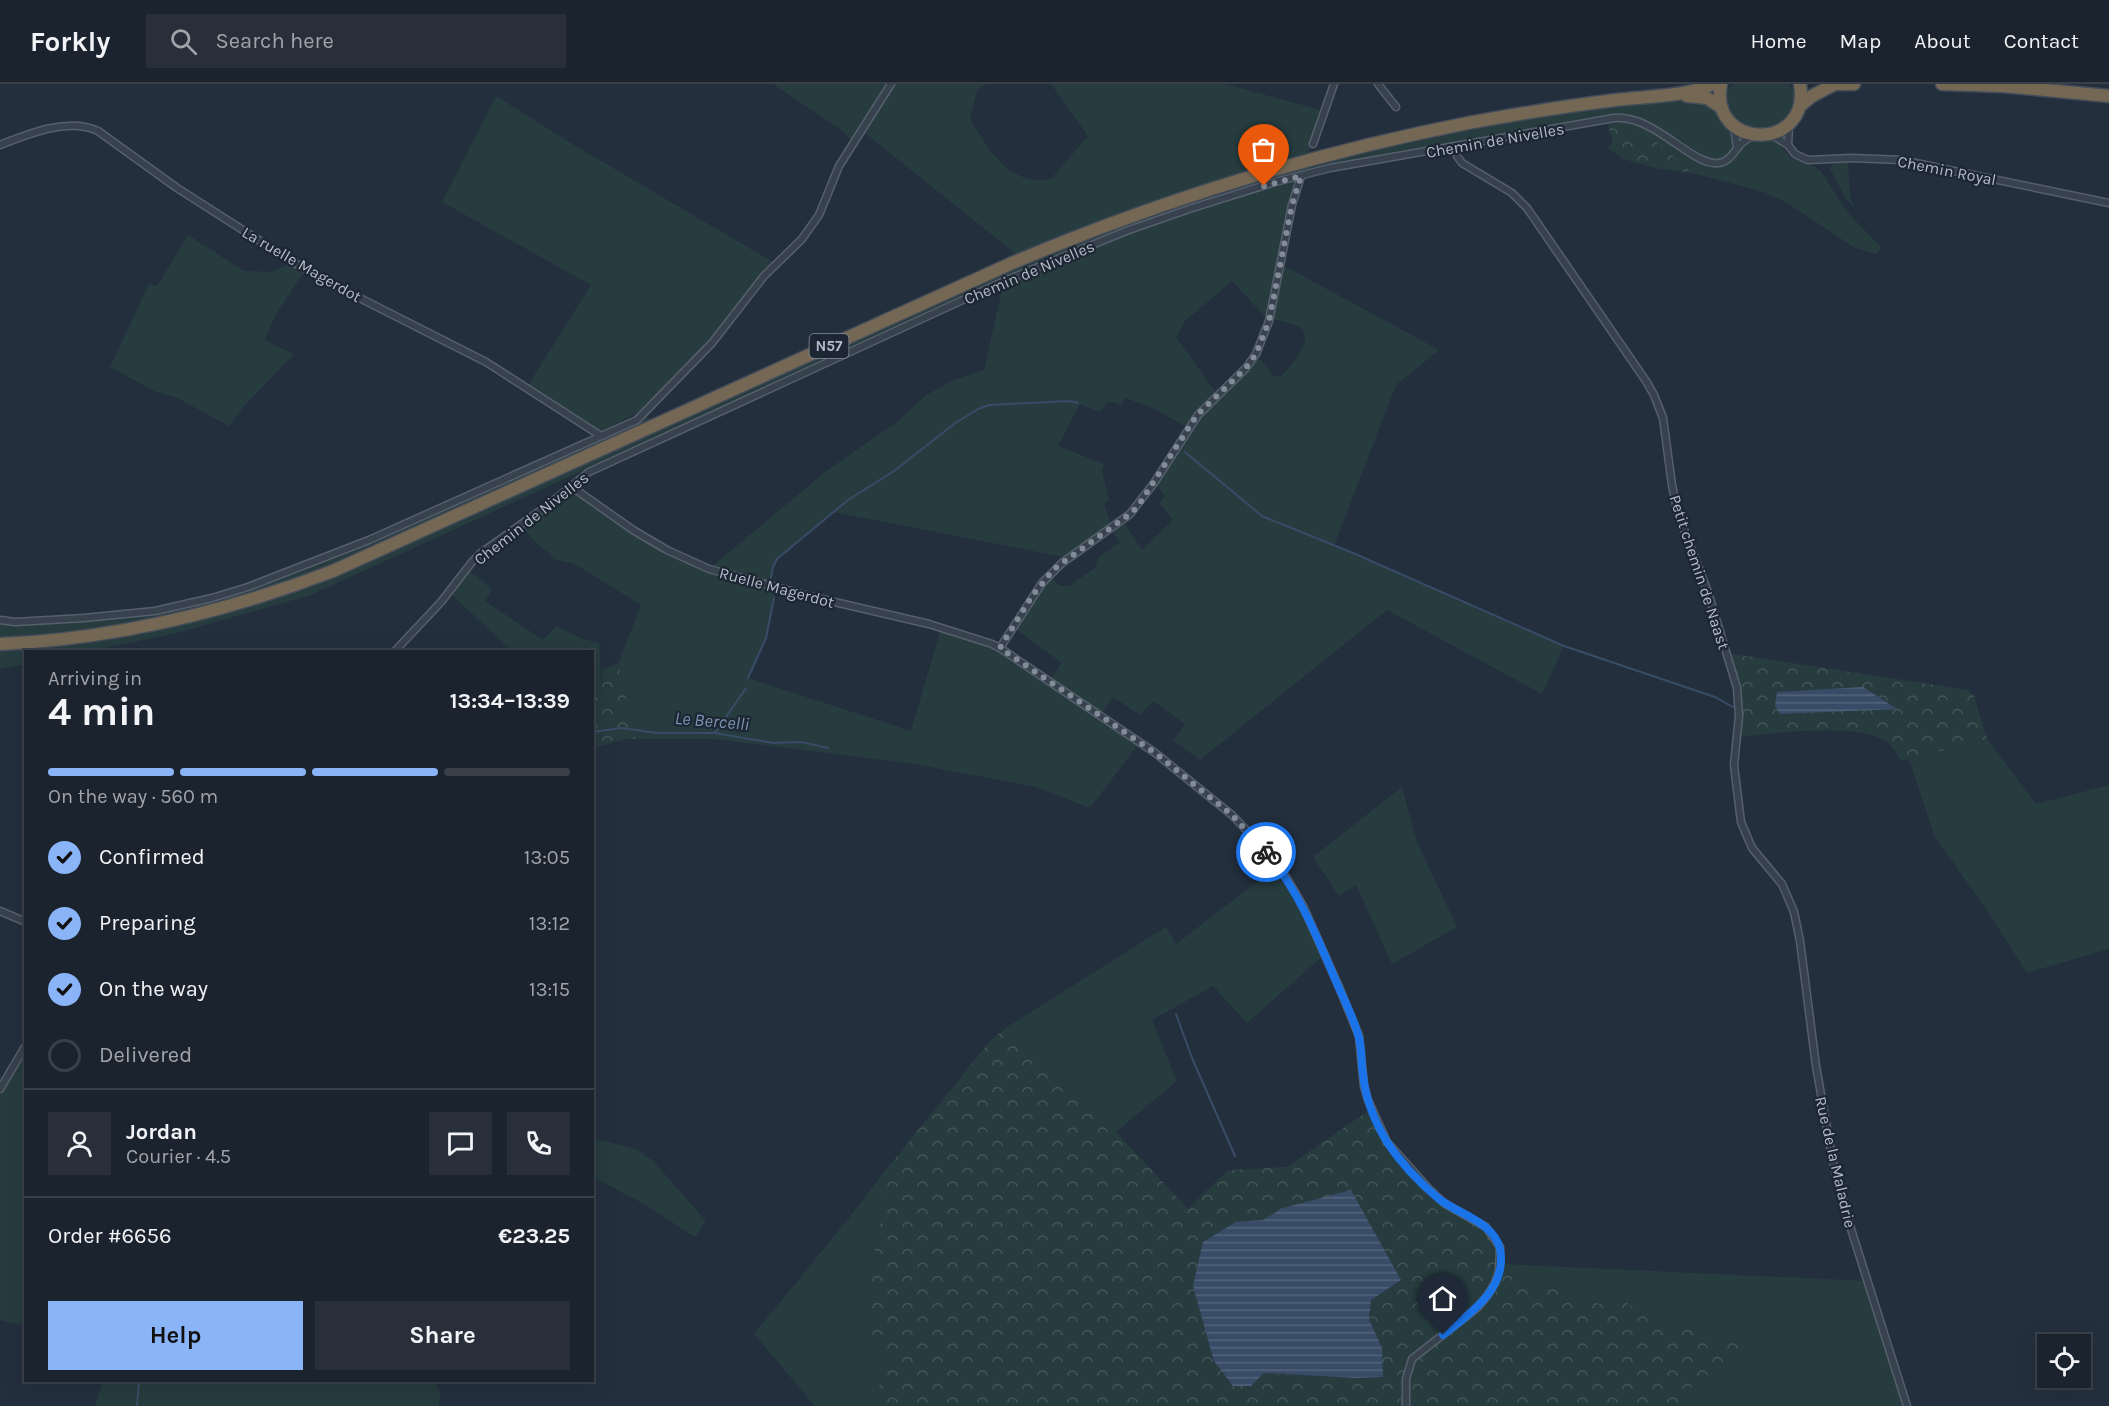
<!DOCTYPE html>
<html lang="en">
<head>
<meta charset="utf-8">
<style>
	:root { --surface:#1b232e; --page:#282f3a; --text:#f1f3f6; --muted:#a0a4aa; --line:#39404a; --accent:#8ab4f8 }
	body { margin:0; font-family:Karla,sans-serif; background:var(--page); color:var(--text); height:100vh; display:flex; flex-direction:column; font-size:22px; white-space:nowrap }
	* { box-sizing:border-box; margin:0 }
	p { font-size:20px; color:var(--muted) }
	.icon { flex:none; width:33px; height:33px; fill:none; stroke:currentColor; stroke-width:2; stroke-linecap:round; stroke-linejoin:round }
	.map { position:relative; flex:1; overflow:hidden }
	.side { position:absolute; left:24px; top:566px; width:570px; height:732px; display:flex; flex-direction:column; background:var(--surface); border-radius:0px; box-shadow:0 6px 24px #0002,0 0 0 2px var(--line) }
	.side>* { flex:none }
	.tools { position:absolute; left:2037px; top:1250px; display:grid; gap:12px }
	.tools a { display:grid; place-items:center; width:54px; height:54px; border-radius:0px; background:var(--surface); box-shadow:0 6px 24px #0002,0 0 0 2px var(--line); font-size:30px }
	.pin { position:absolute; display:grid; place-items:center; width:51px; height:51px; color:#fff; margin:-62px -26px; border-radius:50% 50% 50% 0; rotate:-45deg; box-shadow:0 0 6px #0007 }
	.pin .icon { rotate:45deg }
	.courier { position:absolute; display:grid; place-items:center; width:60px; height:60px; margin:-30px; border:4px solid #1a73e8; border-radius:50%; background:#fff; color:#222; box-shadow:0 2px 8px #0007 }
	.overview em { font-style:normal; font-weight:700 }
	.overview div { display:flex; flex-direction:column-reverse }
	.overview { display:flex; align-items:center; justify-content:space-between; height:102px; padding:0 24px }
	h1 { font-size:39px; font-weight:700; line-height:45px }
	.bar { display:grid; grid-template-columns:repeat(4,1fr); gap:9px 6px; align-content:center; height:72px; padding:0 24px }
	.bar i { height:8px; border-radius:4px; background:var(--line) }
	.bar .on { background:var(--accent) }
	.bar p { grid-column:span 4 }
	.line { display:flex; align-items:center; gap:15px; padding:0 24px; border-top:2px solid var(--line) }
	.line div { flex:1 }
	.round { display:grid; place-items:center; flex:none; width:63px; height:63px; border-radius:0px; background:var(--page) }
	ol { padding:0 24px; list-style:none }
	li { display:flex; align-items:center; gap:18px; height:66px }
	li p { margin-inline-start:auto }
	li .icon { padding:6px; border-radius:50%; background:var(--accent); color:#111; stroke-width:4 }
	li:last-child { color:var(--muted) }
	li i { width:33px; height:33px; border:3px solid var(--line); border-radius:50% }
	.cta { display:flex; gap:12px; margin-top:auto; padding:12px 24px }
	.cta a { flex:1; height:69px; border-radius:0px; background:var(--accent); color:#111; font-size:24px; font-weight:700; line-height:69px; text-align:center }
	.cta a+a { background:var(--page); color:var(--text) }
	header { display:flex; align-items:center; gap:36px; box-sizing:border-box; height:84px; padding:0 30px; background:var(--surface); border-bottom:2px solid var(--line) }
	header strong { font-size:28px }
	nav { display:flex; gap:33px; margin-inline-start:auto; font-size:21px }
	.search { width:420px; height:54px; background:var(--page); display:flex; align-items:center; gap:15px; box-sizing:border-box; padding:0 21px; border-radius:0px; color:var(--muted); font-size:22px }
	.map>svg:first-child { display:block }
	.green { fill:#263c3f; fill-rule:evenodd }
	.forest { fill:url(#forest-crowns); fill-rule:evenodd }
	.water { fill:url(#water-rules) }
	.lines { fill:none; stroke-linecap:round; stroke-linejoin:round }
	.stream { stroke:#394c67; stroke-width:2 }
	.street-casing { stroke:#565f6c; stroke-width:9 }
	.highway-casing { stroke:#434c59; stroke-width:15 }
	.street { stroke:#38414e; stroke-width:6 }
	.highway { stroke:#746855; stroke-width:12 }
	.done { stroke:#828b98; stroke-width:6; stroke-dasharray:0 10.8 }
	.route { stroke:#1a73e8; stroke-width:8 }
	.labels { text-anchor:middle; stroke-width:4.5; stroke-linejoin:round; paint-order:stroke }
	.shield { fill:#1d2633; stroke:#878f9c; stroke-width:1.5 }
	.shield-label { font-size:15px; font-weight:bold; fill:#b4bcc9 }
	.street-label { font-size:16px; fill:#b4bcc9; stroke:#1d2633 }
	.water-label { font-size:18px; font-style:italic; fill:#7c92b1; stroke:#1d2633 }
</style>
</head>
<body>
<header>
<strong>Forkly</strong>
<div class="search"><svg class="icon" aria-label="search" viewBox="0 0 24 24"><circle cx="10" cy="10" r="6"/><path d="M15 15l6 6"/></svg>Search here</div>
<nav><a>Home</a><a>Map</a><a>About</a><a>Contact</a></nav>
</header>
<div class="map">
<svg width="2109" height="1322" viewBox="0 0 2109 1322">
	<defs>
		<pattern id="forest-crowns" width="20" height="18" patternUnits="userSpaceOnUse" patternTransform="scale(1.5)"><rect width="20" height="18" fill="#263c3f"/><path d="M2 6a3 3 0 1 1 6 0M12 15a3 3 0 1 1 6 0" fill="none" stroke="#435659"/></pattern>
		<pattern id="water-rules" width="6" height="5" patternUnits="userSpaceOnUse" patternTransform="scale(1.5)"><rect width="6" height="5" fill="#394c67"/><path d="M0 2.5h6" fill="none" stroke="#53647b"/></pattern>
	</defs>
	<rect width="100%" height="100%" fill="#242f3e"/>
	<g class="green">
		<path d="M773,0h213l-9,7 -7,28c21,32 36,66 81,60l37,-43 -37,-52h174l96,26 -12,43 -118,35 -73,26 -101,41 -157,-126 -8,12 -11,-11z"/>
		<path d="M1733,0h56l6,9c-7,54 -74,41 -68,-2z"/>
		<polygon points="496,12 574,61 773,178 762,189 709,256 640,327 595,351 525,306 591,201 442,118"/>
		<path d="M1698,15l16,7 17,24 3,9 -3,12 -12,9 -13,-2 -57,-37 -19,-6 -12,-1 -290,52 -30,7 -120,36 -166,65 -701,321 -134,38 -87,18h-64l-1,13 -25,5v-19c81,-4 161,-19 239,-41 44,-12 86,-30 129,-47l646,-295 107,-43 178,-58 185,-42 130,-18z"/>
		<polygon points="1628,38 1646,44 1702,80 1710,83 1726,80 1733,75 1743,62 1755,56 1770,55 1777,58 1791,74 1808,79 1821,87 1848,129 1881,163 1877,170 1855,164 1787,119 1764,108 1692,89 1660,60 1631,45"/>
		<polygon points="1839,77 1848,77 1850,113 1855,124 1846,115 1830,85 1832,80"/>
		<path d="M1301,92l-20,88 158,86 -43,35 -62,161 230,100 -22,48 -155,-84 -187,150 -27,-20 12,-16 -32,-23 -13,14 -27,-18 -13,19 40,26 -50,66 -54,-21 -122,-23 -200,-25h-78l-18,-75 23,-59 -66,-41 -18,-4 -22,-18 -14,-17 51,-38 61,43 76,39 116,-97 73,-51 27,-25 28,-16 31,-10 20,-89 122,-50zM1232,197l37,40c9,-2 14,1 23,3 31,9 -1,39 -11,53l-7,-1 -14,-17 -8,1 -35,34 -41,-57 9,-16zM1125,314l28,10 35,20 -34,55 11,13 -6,7 14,17 -31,30 -19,-29 -11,8 -8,-25 5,-4 -7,-29 2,-7 -46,-18 22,-42 19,8 9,-11 13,4zM833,428l236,46 43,-28 8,12 -22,16 -3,10 -26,18h-9l-11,-11 -36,52 49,36 -13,19 -57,-38 -51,-16 -30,103 -163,-53 18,-40 10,-50 -7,-2 4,-19 4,-8z"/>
		<polygon points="188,151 244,187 271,188 293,178 306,185 278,227 264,256 294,270 245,321 229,342 175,313 156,308 110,283 149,200 157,202"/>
		<polygon points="645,331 653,337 362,471 298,496 233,516 162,534 86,548 0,554 0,538 19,540 63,538 155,529 279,494"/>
		<polygon points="465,487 476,491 492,506 485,517 543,556 556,542 581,554 599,559 602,608 593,609 592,567 512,567 449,508"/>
		<polygon points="1987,655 2036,720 2109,701 2109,865 2027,889 1986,825 1935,753 1909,675"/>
		<polygon points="1402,703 1417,758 1457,843 1392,880 1356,801 1339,812 1313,773"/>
		<polygon points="1278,782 1286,793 1325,870 1247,939 1213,902 1152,936 1177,997 1116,1048 1007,943 1166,843 1176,860"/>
		<polygon points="16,976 25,980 25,1242 0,1236 0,1005"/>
		<polygon points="592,1054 636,1065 653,1077 706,1137 695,1153 644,1120 593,1093"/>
		<polygon points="881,1092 883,1127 870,1189 867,1245 885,1278 874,1322 815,1322 754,1250 844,1140"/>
		<polygon points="1501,1180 1867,1197 1907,1322 1680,1322 1682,1311 1743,1261 1650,1235 1616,1212 1600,1220 1499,1187"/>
		<polygon points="103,1296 434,1296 440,1309 439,1322 95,1322"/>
	</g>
	<g class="forest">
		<polygon points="1620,37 1628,38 1631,45 1660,60 1692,89 1660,85 1623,75 1608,64 1613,57 1607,39"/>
		<path d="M1727,569l241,37 6,6 13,43 -85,22c-5,-6 -9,-15 -15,-19 -29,-21 -115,-8 -152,-5l4,-37z"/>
		<polygon points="618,580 636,655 626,655 593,664 593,609 602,607 602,585"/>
		<path d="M1007,943l109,105 72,77 40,-39 59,-3 84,-58 12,24 46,56 57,38 14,20 -1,24 101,33 16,-9 34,24 94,26 -62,50 -2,11h-806l11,-44 -18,-33 3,-56 13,-62 -2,-35 110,-136zM1263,1136l108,80 -2,19 13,29v29l-26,1 -93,-5 -12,13h-18l-19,-25 22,-139z"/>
	</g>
	<g class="water">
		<polygon points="1863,603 1897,625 1780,630 1775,622 1777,608"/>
		<polygon points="1351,1106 1401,1196 1371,1216 1369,1235 1382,1264 1383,1293 1356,1294 1264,1289 1251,1302 1233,1302 1214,1277 1193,1202 1203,1158 1236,1138 1263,1136 1283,1124"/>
	</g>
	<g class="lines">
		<g class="stream">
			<polyline points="1185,368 1262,432 1353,469 1564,562 1715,613 1733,623"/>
			<polyline points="770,498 773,483 777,475 848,416 894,387 954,340 978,325 989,321 1069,317 1078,319"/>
			<polyline points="748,594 766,554 774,514"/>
			<polyline points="592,648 621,644 657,649 715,649 773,659 801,658 828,664"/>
			<polyline points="715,649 746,604"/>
			<polyline points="1176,930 1192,974 1235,1072"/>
			<polyline points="137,1322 139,1296"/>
		</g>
		<defs>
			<g id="street">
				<polyline points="1378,0 1396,23"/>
				<polyline points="1734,42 1737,64"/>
				<polyline points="1772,51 1788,61 1795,70 1808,76 1852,74 1901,76 2109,119"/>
				<polyline points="1313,60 1334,0"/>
				<path d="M0,61c28,-11 69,-28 98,-14l79,57 116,74 41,23 152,77 115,74"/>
				<polyline points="1788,61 1789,41"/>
				<polyline points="1455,63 1457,72 1462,79 1512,109 1527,124 1646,297 1654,311 1663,334 1672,401 1678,430 1708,508 1737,604 1739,632 1734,681 1741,738 1752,764 1782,800 1794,828 1800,857 1816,982 1833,1078 1851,1145 1907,1322"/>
				<polyline points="1301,92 1292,121 1269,237 1256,270 1246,284 1198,331 1154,399 1130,430 1062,479 1042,499 1000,564 1154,668 1232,731 1265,766 1286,793 1303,822 1339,903 1359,952 1364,1002 1368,1016 1387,1058 1429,1105 1444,1119 1486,1143 1500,1163 1499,1187 1495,1199 1487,1212 1477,1224 1412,1275 1406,1295 1406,1322"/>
				<polyline points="572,403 633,446 667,466 709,485 813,513 929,540 992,560 1000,564"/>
				<polyline points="0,536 15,538 84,534 155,527 212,514 248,503 369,456 637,336 712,259 764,192 802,155 819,131 839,82 891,0"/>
				<path d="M395,567l46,-49 31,-40 9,-9 67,-48 41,-33 415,-191 122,-50 63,-22 86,-27 55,-14 284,-50c43,-4 81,54 109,44 8,-3 11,-10 16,-16 4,-5 10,-8 15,-11"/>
				<polyline points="0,827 26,838"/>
				<polyline points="0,1005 26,961"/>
			</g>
			<g id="highway">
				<path d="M1721,0c-13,67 91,68 79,0"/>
				<polyline points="1830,0 1854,0"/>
				<polyline points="1942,0 2003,2 2109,12"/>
				<polyline points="1687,12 1707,14 1722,24"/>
				<polyline points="1800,22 1812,12 1833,1"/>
				<path d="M0,560c115,-5 226,-32 333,-73l677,-307c148,-63 300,-110 458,-141 49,-9 98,-17 148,-23 30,-4 69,-3 97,-16"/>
			</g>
		</defs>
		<use href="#street" class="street-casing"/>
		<use href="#highway" class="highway-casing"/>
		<use href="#street" class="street"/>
		<use href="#highway" class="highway"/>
	</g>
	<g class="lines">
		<polyline class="done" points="1264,102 1301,92 1292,121 1269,237 1256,270 1246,284 1197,331 1138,422 1130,430 1054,485 1032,512 1000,564 1154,668 1232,731 1266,768"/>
		<path class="route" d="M1266,768c32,38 50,82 69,127 8,19 19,39 24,59 3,12 2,24 4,36 2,23 12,48 24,68 13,20 33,41 52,57 19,15 55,23 61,50 8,40 -31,65 -57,86"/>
	</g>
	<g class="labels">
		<rect class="shield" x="809.5" y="250" width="39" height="24" rx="4.5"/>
		<g class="shield-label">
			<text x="829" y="267">N57</text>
		</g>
		<g class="street-label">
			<text transform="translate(1495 56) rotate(-10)" y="6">Chemin de Nivelles</text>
			<text transform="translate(1947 86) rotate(11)" y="6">Chemin Royal</text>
			<text transform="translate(302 180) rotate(30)" y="6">La ruelle Magerdot</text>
			<text transform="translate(1029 188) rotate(-23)" y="6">Chemin de Nivelles</text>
			<text transform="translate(531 434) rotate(-38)" y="6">Chemin de Nivelles</text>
			<text transform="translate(1700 488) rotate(72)" y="6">Petit chemin de Naast</text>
			<text transform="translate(777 503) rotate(15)" y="6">Ruelle Magerdot</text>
			<text transform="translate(1836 1078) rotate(77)" y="6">Rue de la Maladrie</text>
		</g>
		<g class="water-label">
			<text transform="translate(712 637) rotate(5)" y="6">Le Bercelli</text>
		</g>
	</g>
</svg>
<div class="tools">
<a><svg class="icon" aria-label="locate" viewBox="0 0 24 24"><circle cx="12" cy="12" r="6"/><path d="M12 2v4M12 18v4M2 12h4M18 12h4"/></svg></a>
</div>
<div class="pin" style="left:1264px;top:102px;background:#ea580c"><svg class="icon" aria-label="bag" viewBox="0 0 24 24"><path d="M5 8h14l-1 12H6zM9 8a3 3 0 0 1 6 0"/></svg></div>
<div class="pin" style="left:1443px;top:1251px;background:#1f2937"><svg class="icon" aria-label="home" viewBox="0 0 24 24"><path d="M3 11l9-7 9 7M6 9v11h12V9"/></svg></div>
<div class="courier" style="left:1266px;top:768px"><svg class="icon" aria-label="bike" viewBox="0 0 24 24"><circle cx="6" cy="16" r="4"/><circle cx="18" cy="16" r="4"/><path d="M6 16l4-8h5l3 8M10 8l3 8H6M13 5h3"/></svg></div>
<section class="side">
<div class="overview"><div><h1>4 min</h1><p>Arriving in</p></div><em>13:34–13:39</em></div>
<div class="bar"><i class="on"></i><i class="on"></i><i class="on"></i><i></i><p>On the way · 560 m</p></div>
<ol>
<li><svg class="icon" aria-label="check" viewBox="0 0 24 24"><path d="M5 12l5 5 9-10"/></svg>Confirmed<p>13:05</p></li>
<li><svg class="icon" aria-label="check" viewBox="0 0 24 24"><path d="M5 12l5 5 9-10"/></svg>Preparing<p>13:12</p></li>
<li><svg class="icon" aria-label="check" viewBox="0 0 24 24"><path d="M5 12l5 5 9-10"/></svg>On the way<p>13:15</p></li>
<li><i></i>Delivered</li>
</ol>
<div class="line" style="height:108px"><a class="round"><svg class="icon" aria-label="person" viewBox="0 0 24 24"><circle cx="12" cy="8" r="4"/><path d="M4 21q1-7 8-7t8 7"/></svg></a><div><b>Jordan</b><p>Courier · 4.5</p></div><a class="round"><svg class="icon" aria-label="chat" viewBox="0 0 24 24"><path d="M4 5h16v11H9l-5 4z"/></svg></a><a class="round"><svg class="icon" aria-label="phone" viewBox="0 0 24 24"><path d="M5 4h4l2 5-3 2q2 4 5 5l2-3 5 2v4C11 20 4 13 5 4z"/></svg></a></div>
<div class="line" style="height:78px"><div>Order #6656</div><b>€23.25</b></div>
<div class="cta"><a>Help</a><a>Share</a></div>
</section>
</div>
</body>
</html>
